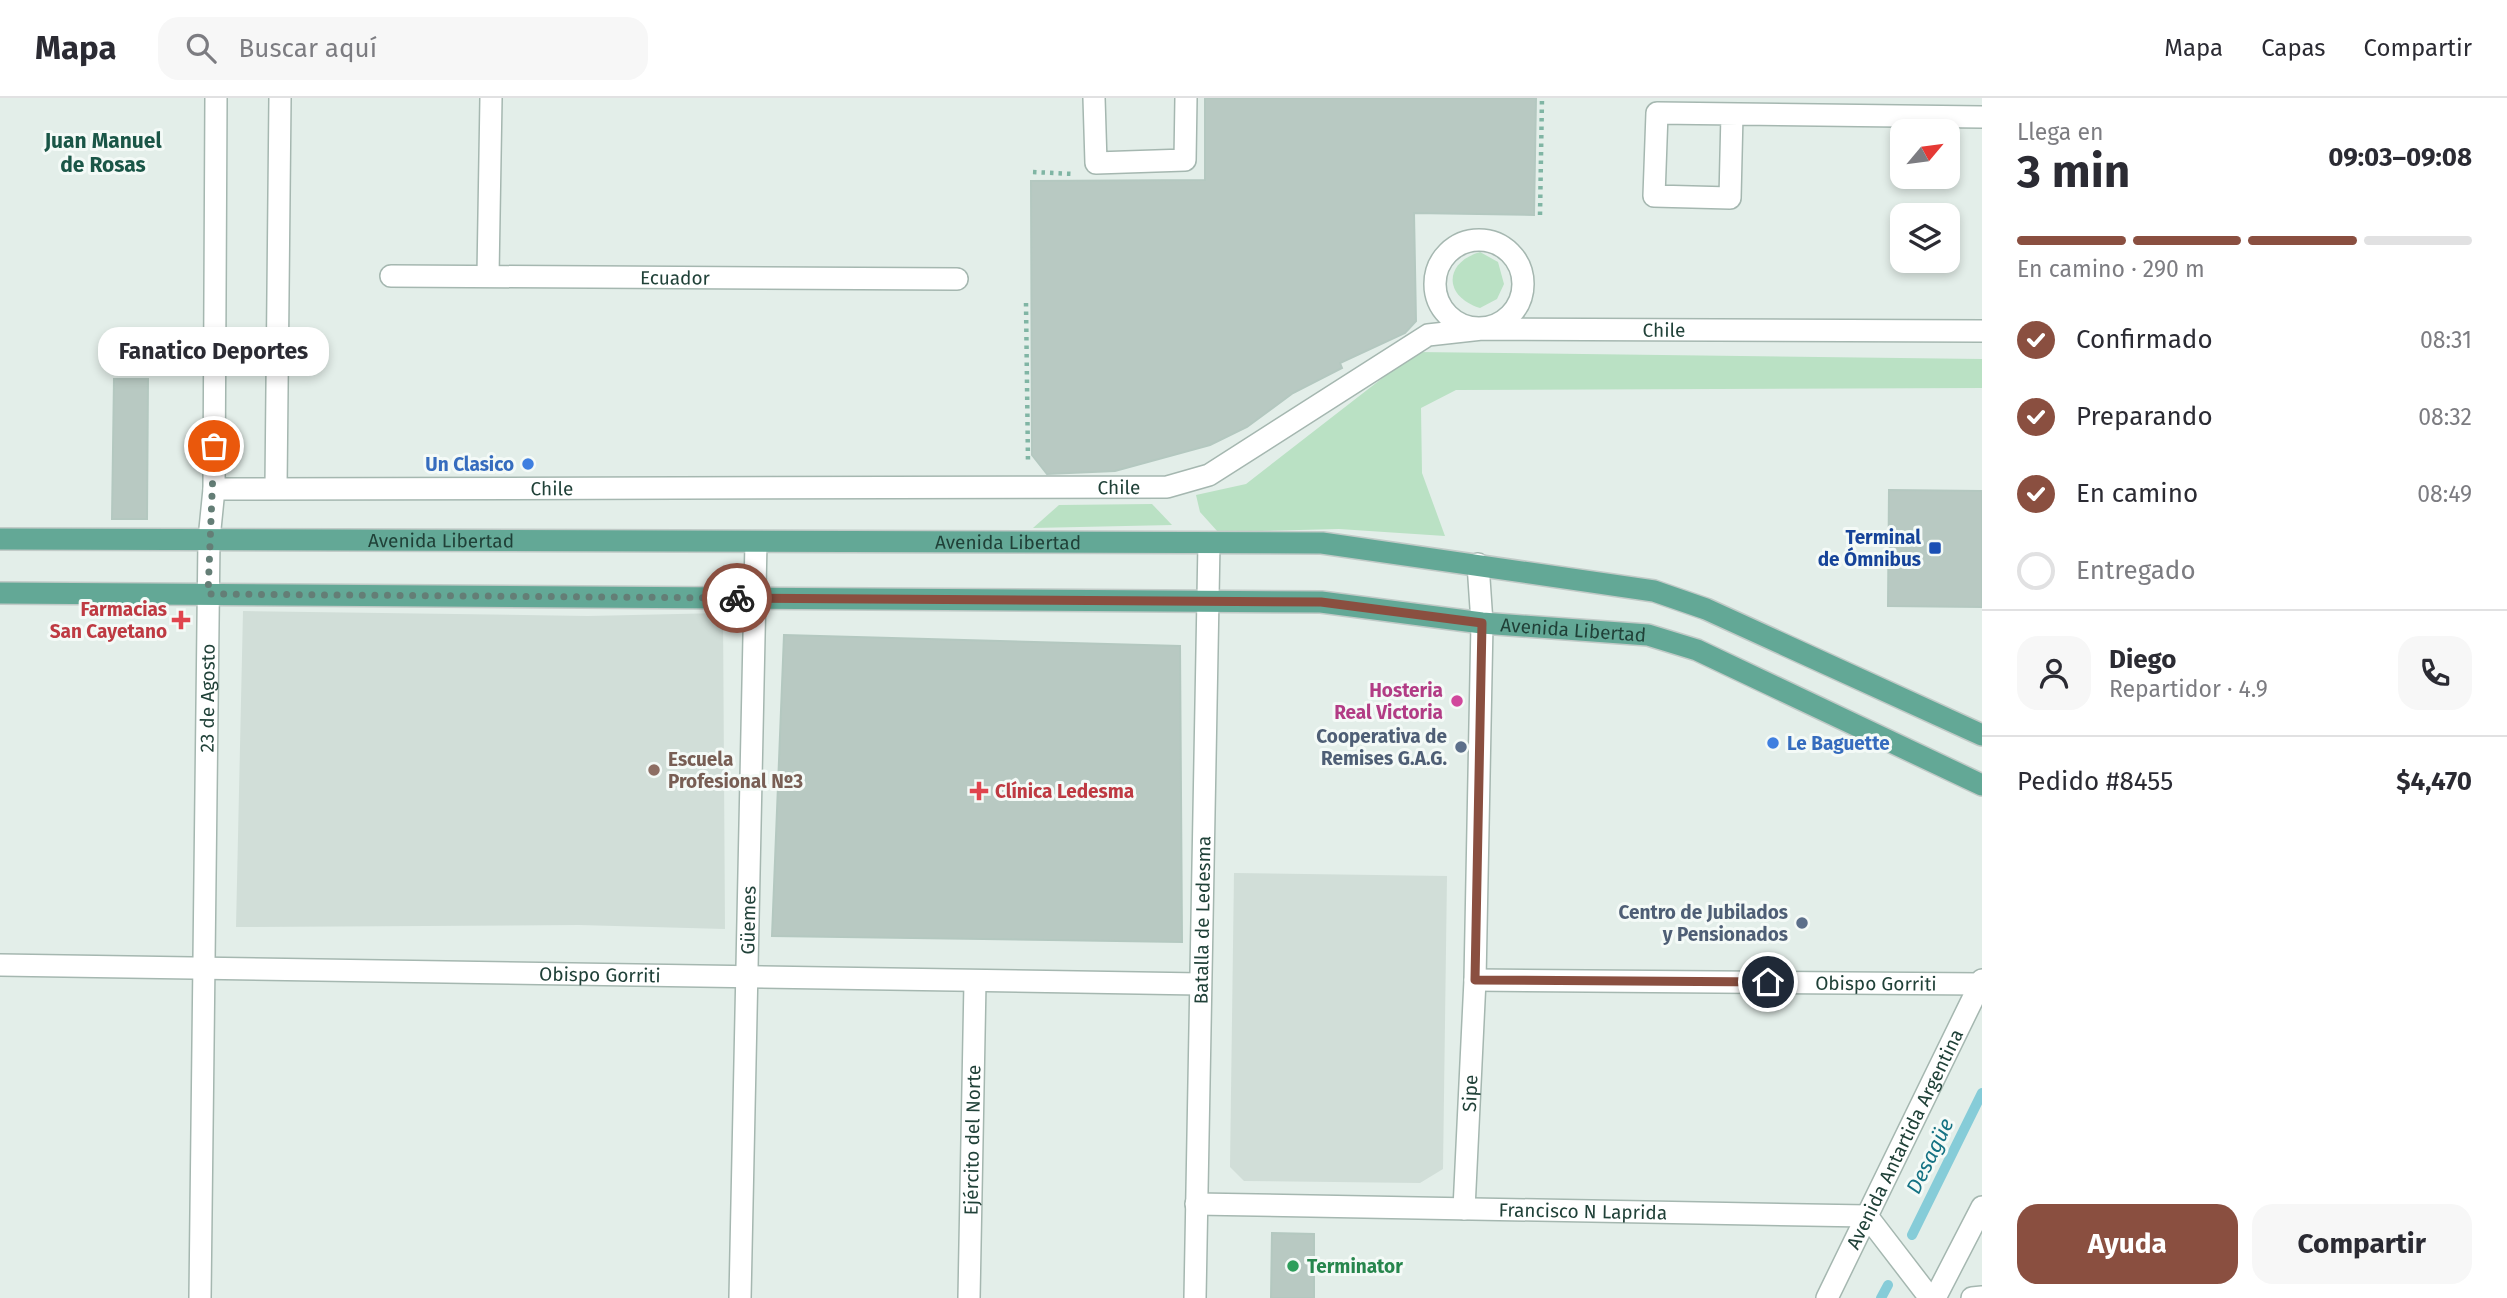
<!DOCTYPE html>
<html lang="es">
<head>
<meta charset="utf-8">
<style>
	:root { --surface:#fff; --page:#f7f7f7; --text:#2b2b33; --muted:#7c7c81; --line:#e1e1e2; --accent:#8a4f40 }
	body { margin:0; font-family:"Fira Sans",sans-serif; background:var(--page); color:var(--text); height:100vh; display:flex; flex-direction:column; font-size:26px; white-space:nowrap }
	* { box-sizing:border-box; margin:0 }
	p { font-size:23px; color:var(--muted) }
	.icon { flex:none; width:38px; height:38px; fill:none; stroke:currentColor; stroke-width:2; stroke-linecap:round; stroke-linejoin:round }
	.map { position:relative; flex:1; overflow:hidden }
	.drawer { display:flex; flex-direction:column; background:var(--surface); width:525px }
	.drawer>* { flex:none }
	.needle { width:46px; rotate:61deg }
	.fabs { position:absolute; left:1890px; top:21px; display:grid; gap:14px }
	.fabs a { display:grid; place-items:center; width:70px; height:70px; border-radius:14px; background:var(--surface); box-shadow:0 4px 10px #0003; font-size:35px }
	.pin { position:absolute; display:grid; place-items:center; width:60px; height:60px; color:#fff; margin:-30px; border:4px solid #fff; border-radius:50%; box-shadow:0 2px 7px #0007 }
	.courier { position:absolute; display:grid; place-items:center; width:70px; height:70px; margin:-35px; border:5px solid #8a4f40; border-radius:50%; background:#fff; color:#222; box-shadow:0 2px 9px #0007 }
	.bubble { position:absolute; height:49px; border-radius:21px; background:var(--surface); box-shadow:0 4px 10px #0003; font-size:23px; font-weight:700; line-height:49px; text-align:center }
	.headline em { font-style:normal; font-weight:700 }
	.headline div { display:flex; flex-direction:column-reverse }
	.headline { display:flex; align-items:center; justify-content:space-between; height:119px; padding:0 35px }
	h1 { font-size:46px; font-weight:700; line-height:52px }
	.bar { display:grid; grid-template-columns:repeat(4,1fr); gap:10px 7px; align-content:center; height:84px; padding:0 35px }
	.bar i { height:9px; border-radius:5px; background:var(--line) }
	.bar .current { background:var(--accent) }
	.bar p { grid-column:span 4 }
	.line { display:flex; align-items:center; gap:18px; padding:0 35px; border-top:2px solid var(--line) }
	.line div { flex:1 }
	.round { display:grid; place-items:center; flex:none; width:74px; height:74px; border-radius:21px; background:var(--page) }
	ol { padding:0 35px; list-style:none }
	li { display:flex; align-items:center; gap:21px; height:77px }
	li p { margin-inline-start:auto }
	li .icon { padding:7px; border-radius:50%; background:var(--accent); color:#fff; stroke-width:4 }
	li:last-child { color:var(--muted) }
	li i { width:38px; height:38px; border:4px solid var(--line); border-radius:50% }
	.action { display:flex; gap:14px; margin-top:auto; padding:14px 35px }
	.action a { flex:1; height:80px; border-radius:21px; background:var(--accent); color:#fff; font-size:28px; font-weight:700; line-height:80px; text-align:center }
	.action a+a { background:var(--page); color:var(--text) }
	header { display:flex; align-items:center; gap:42px; box-sizing:border-box; height:98px; padding:0 35px; background:var(--surface); border-bottom:2px solid var(--line) }
	header strong { font-size:33px }
	nav { display:flex; gap:38px; margin-inline-start:auto; font-size:24px }
	.search { width:490px; height:63px; background:var(--page); display:flex; align-items:center; gap:18px; box-sizing:border-box; padding:0 24px; border-radius:21px; color:var(--muted); font-size:26px }
	main { display:flex; flex:1; min-height:0 }
	.map>svg:first-child { display:block }
	.built { fill:#d1ded8 }
	.green { fill:#bae1c4 }
	.lines { fill:none; stroke-linecap:round; stroke-linejoin:round }
	.stream { stroke:#86ccd8; stroke-width:10 }
	.building { fill:#b8c9c2; stroke:#b4c8c0; stroke-width:2 }
	.minor-casing { stroke:#a5b7b0; stroke-width:24 }
	.major-casing { stroke:#c1cac7; stroke-width:24 }
	.path { stroke:#80b5a4; stroke-width:4.5; stroke-dasharray:3.5 5; stroke-linecap:butt }
	.minor { stroke:#fff; stroke-width:21 }
	.major { stroke:#63a896; stroke-width:21 }
	.done { stroke:#647e76; stroke-width:7; stroke-dasharray:0 12.6 }
	.route { stroke:#8a4f40; stroke-width:9 }
	.shop-dot { fill:#3f7fe0; stroke:#f4faf7; stroke-width:2.5 }
	.transit-dot { fill:#1a4fb4; stroke:#f4faf7; stroke-width:2.5 }
	.health-dot { fill:#e0444e; stroke:#f4faf7; stroke-width:2.5 }
	.hotel-dot { fill:#d1479c; stroke:#f4faf7; stroke-width:2.5 }
	.service-dot { fill:#5c6f8a; stroke:#f4faf7; stroke-width:2.5 }
	.education-dot { fill:#8d6e63; stroke:#f4faf7; stroke-width:2.5 }
	.leisure-dot { fill:#2e9e5b; stroke:#f4faf7; stroke-width:2.5 }
	.labels { text-anchor:middle; stroke-width:6; stroke-linejoin:round; paint-order:stroke }
	.street-label { font-size:19px; fill:#204138; stroke:#f4faf7 }
	.shop-label { font-size:19px; font-weight:bold; fill:#366cbe; stroke:#f4faf7; text-anchor:end }
	.transit-label { font-size:19px; font-weight:bold; fill:#164399; stroke:#f4faf7; text-anchor:end }
	.health-label { font-size:19px; font-weight:bold; fill:#be3a42; stroke:#f4faf7; text-anchor:end }
	.hotel-label { font-size:19px; font-weight:bold; fill:#b23c85; stroke:#f4faf7; text-anchor:end }
	.service-label { font-size:19px; font-weight:bold; fill:#4e5e75; stroke:#f4faf7; text-anchor:end }
	.education-label { font-size:19px; font-weight:bold; fill:#785e54; stroke:#f4faf7; text-anchor:start }
	.leisure-label { font-size:19px; font-weight:bold; fill:#27864d; stroke:#f4faf7; text-anchor:start }
	.neighbourhood-label { font-size:21px; font-weight:bold; fill:#1a5647; stroke:#f4faf7 }
	.water-label { font-size:21px; font-style:italic; fill:#147283; stroke:#f4faf7 }
</style>
</head>
<body>
<header>
<strong>Mapa</strong>
<div class="search"><svg class="icon" aria-label="search" viewBox="0 0 24 24"><circle cx="10" cy="10" r="6"/><path d="M15 15l6 6"/></svg>Buscar aquí</div>
<nav><a>Mapa</a><a>Capas</a><a>Compartir</a></nav>
</header>
<main>
<div class="map">
<svg width="1982" height="1200" viewBox="0 0 1982 1200">
	<rect width="100%" height="100%" fill="#e3eee9"/>
	<g class="built">
		<polygon points="243,513 588,518 723,515 725,831 579,827 236,829"/>
		<polygon points="1234,775 1447,778 1443,1071 1420,1085 1244,1083 1230,1069"/>
	</g>
	<g class="green">
		<path d="M1480,154l18,10 6,22 -7,15 -17,9c-36,-11 -37,-45 0,-56z"/>
		<polygon points="1416,254 1982,261 1982,290 1456,292 1421,310 1422,375 1445,438 1339,431 1218,434 1200,414 1196,397 1246,386"/>
		<polygon points="1152,406 1172,427 1033,430 1059,407"/>
	</g>
	<g class="lines">
		<g class="stream">
			<polyline points="1912,1137 1982,995"/>
			<polyline points="1881,1200 1888,1187"/>
		</g>
	</g>
	<g class="building">
		<polygon points="1205,0 1536,0 1534,117 1414,115 1416,223 1405,235 1340,265 1342,270 1293,295 1247,329 1210,347 1115,373 1047,376 1032,357 1031,83 1205,82"/>
		<polygon points="114,281 148,281 147,421 112,421"/>
		<polygon points="1889,392 1982,393 1982,509 1888,508"/>
		<polygon points="784,537 1180,548 1182,844 772,838"/>
		<polygon points="1272,1135 1314,1136 1314,1200 1271,1200"/>
	</g>
	<g class="lines">
		<defs>
			<g id="minor">
				<polyline points="1094,0 1096,65 1185,62 1186,0"/>
				<polyline points="1732,16 1730,100 1654,98 1657,15 1982,19"/>
				<circle cx="1479" cy="186" r="44"/>
				<polyline points="488,177 491,0"/>
				<path id="s1" d="M391,178l566,3"/>
				<polyline points="276,389 280,0"/>
				<path id="s2" d="M214,391l953,-2 42,-12 219,-140 54,-6 500,2"/>
				<path id="s3" d="M0,867l1200,19"/>
				<path id="s4" d="M1475,882l507,4"/>
				<path id="s5" d="M1196,1106l671,12 63,82"/>
				<path id="s6" d="M1464,1111l11,-229 7,-357 -4,-59"/>
				<path id="s7" d="M200,1200l9,-759 5,-50 2,-391"/>
				<path id="s8" d="M740,1200l16,-756"/>
				<path id="s9" d="M969,1200l6,-316"/>
				<path id="s10" d="M1195,1200l14,-755"/>
				<path id="s11" d="M1827,1200l155,-318"/>
				<polyline points="1935,1200 1982,1109"/>
				<polyline points="1972,1200 1982,1199"/>
			</g>
			<g id="major">
				<path id="s12" d="M0,441l1322,4 332,48 52,18 276,126"/>
				<path id="s13" d="M0,495l1321,9 161,21 166,12 49,15 285,135"/>
			</g>
		</defs>
		<use href="#minor" class="minor-casing"/>
		<use href="#major" class="major-casing"/>
		<g class="path">
			<polyline points="1033,74 1074,76"/>
			<polyline points="1540,117 1542,0"/>
			<polyline points="1026,205 1028,365"/>
		</g>
		<use href="#minor" class="minor"/>
		<use href="#major" class="major"/>
	</g>
	<g class="lines">
		<polyline class="done" points="214,348 208,496 737,500"/>
		<polyline class="route" points="737,500 1321,504 1482,525 1475,882 1768,884"/>
	</g>
	<g class="shop-dot">
		<circle cx="528" cy="366" r="7"/>
		<circle cx="1773" cy="645" r="7"/>
	</g>
	<rect class="transit-dot" x="1928" y="443" width="14" height="14" rx="3.5"/>
	<g class="health-dot">
		<path d="M177.5 511.5h7v7h7v7h-7v7h-7v-7h-7v-7h7z"/>
		<path d="M975.5 682.5h7v7h7v7h-7v7h-7v-7h-7v-7h7z"/>
	</g>
	<circle class="hotel-dot" cx="1457" cy="603" r="7"/>
	<g class="service-dot">
		<circle cx="1461" cy="649" r="7"/>
		<circle cx="1802" cy="825" r="7"/>
	</g>
	<circle class="education-dot" cx="654" cy="672" r="7"/>
	<circle class="leisure-dot" cx="1293" cy="1168" r="7"/>
	<g class="labels">
		<g class="street-label">
			<text dy="7" stroke="none"><textPath href="#s1" startOffset="284">Ecuador</textPath></text>
			<text dy="7" stroke="none"><textPath href="#s2" startOffset="1493">Chile</textPath></text>
			<text dy="7" stroke="none"><textPath href="#s2" startOffset="338">Chile</textPath></text>
			<text dy="7" stroke="none"><textPath href="#s2" startOffset="905">Chile</textPath></text>
			<text dy="7" stroke="none"><textPath href="#s12" startOffset="441">Avenida Libertad</textPath></text>
			<text dy="7" stroke="none"><textPath href="#s12" startOffset="1008">Avenida Libertad</textPath></text>
			<text dy="7" stroke="none"><textPath href="#s13" startOffset="1575">Avenida Libertad</textPath></text>
			<text dy="7" stroke="none"><textPath href="#s7" startOffset="600">23 de Agosto</textPath></text>
			<text dy="7" stroke="none"><textPath href="#s8" startOffset="378">Güemes</textPath></text>
			<text dy="7" stroke="none"><textPath href="#s10" startOffset="378">Batalla de Ledesma</textPath></text>
			<text dy="7" stroke="none"><textPath href="#s3" startOffset="600">Obispo Gorriti</textPath></text>
			<text dy="7" stroke="none"><textPath href="#s4" startOffset="401">Obispo Gorriti</textPath></text>
			<text dy="7" stroke="none"><textPath href="#s6" startOffset="116">Sipe</textPath></text>
			<text dy="7" stroke="none"><textPath href="#s11" startOffset="177">Avenida Antartida Argentina</textPath></text>
			<text dy="7" stroke="none"><textPath href="#s9" startOffset="158">Ejército del Norte</textPath></text>
			<text dy="7" stroke="none"><textPath href="#s5" startOffset="387">Francisco N Laprida</textPath></text>
		</g>
		<g class="shop-label">
			<text x="514" y="373">Un Clasico</text>
			<text x="1787" y="652" text-anchor="start">Le Baguette</text>
		</g>
		<g class="transit-label">
			<text x="1921" y="446">Terminal<tspan x="1921" dy="22">de Ómnibus</tspan></text>
		</g>
		<g class="health-label">
			<text x="167" y="518">Farmacias<tspan x="167" dy="22">San Cayetano</tspan></text>
			<text x="995" y="700" text-anchor="start">Clínica Ledesma</text>
		</g>
		<g class="hotel-label">
			<text x="1443" y="599">Hosteria<tspan x="1443" dy="22">Real Victoria</tspan></text>
		</g>
		<g class="service-label">
			<text x="1447" y="645">Cooperativa de<tspan x="1447" dy="22">Remises G.A.G.</tspan></text>
			<text x="1788" y="821">Centro de Jubilados<tspan x="1788" dy="22">y Pensionados</tspan></text>
		</g>
		<g class="education-label">
			<text x="668" y="668">Escuela<tspan x="668" dy="22">Profesional Nº3</tspan></text>
		</g>
		<g class="leisure-label">
			<text x="1307" y="1175">Terminator</text>
		</g>
		<g class="neighbourhood-label">
			<text x="103" y="50">Juan Manuel<tspan x="103" dy="24">de Rosas</tspan></text>
		</g>
		<g class="water-label">
			<text transform="translate(1930 1058) rotate(-64)" y="7">Desagüe</text>
		</g>
	</g>
</svg>
<div class="fabs">
<a><svg class="needle" viewBox="-14 -14 28 28"><path d="M0-13l5 13h-10z" fill="#e53935"/><path d="M0 13l5-13h-10z" fill="#7c7c81"/></svg></a>
<a><svg class="icon" aria-label="layers" viewBox="0 0 24 24"><path d="M12 4l9 5-9 5-9-5zM3 14l9 5 9-5"/></svg></a>
</div>
<div class="pin" style="left:214px;top:348px;background:#ea580c"><svg class="icon" aria-label="bag" viewBox="0 0 24 24"><path d="M5 8h14l-1 12H6zM9 8a3 3 0 0 1 6 0"/></svg></div>
<div class="pin" style="left:1768px;top:884px;background:#1f2937"><svg class="icon" aria-label="home" viewBox="0 0 24 24"><path d="M3 11l9-7 9 7M6 9v11h12V9"/></svg></div>
<div class="courier" style="left:737px;top:500px"><svg class="icon" aria-label="bike" viewBox="0 0 24 24"><circle cx="6" cy="16" r="4"/><circle cx="18" cy="16" r="4"/><path d="M6 16l4-8h5l3 8M10 8l3 8H6M13 5h3"/></svg></div>
<div class="bubble" style="left:98px;top:229px;width:231px">Fanatico Deportes</div>
</div>
<section class="drawer">
<div class="headline"><div><h1>3 min</h1><p>Llega en</p></div><em>09:03–09:08</em></div>
<div class="bar"><i class="current"></i><i class="current"></i><i class="current"></i><i></i><p>En camino · 290 m</p></div>
<ol>
<li><svg class="icon" aria-label="check" viewBox="0 0 24 24"><path d="M5 12l5 5 9-10"/></svg>Confirmado<p>08:31</p></li>
<li><svg class="icon" aria-label="check" viewBox="0 0 24 24"><path d="M5 12l5 5 9-10"/></svg>Preparando<p>08:32</p></li>
<li><svg class="icon" aria-label="check" viewBox="0 0 24 24"><path d="M5 12l5 5 9-10"/></svg>En camino<p>08:49</p></li>
<li><i></i>Entregado</li>
</ol>
<div class="line" style="height:126px"><a class="round"><svg class="icon" aria-label="person" viewBox="0 0 24 24"><circle cx="12" cy="8" r="4"/><path d="M4 21q1-7 8-7t8 7"/></svg></a><div><b>Diego</b><p>Repartidor · 4.9</p></div><a class="round"><svg class="icon" aria-label="phone" viewBox="0 0 24 24"><path d="M5 4h4l2 5-3 2q2 4 5 5l2-3 5 2v4C11 20 4 13 5 4z"/></svg></a></div>
<div class="line" style="height:91px"><div>Pedido #8455</div><b>$4,470</b></div>
<div class="action"><a>Ayuda</a><a>Compartir</a></div>
</section>
</main>
</body>
</html>
